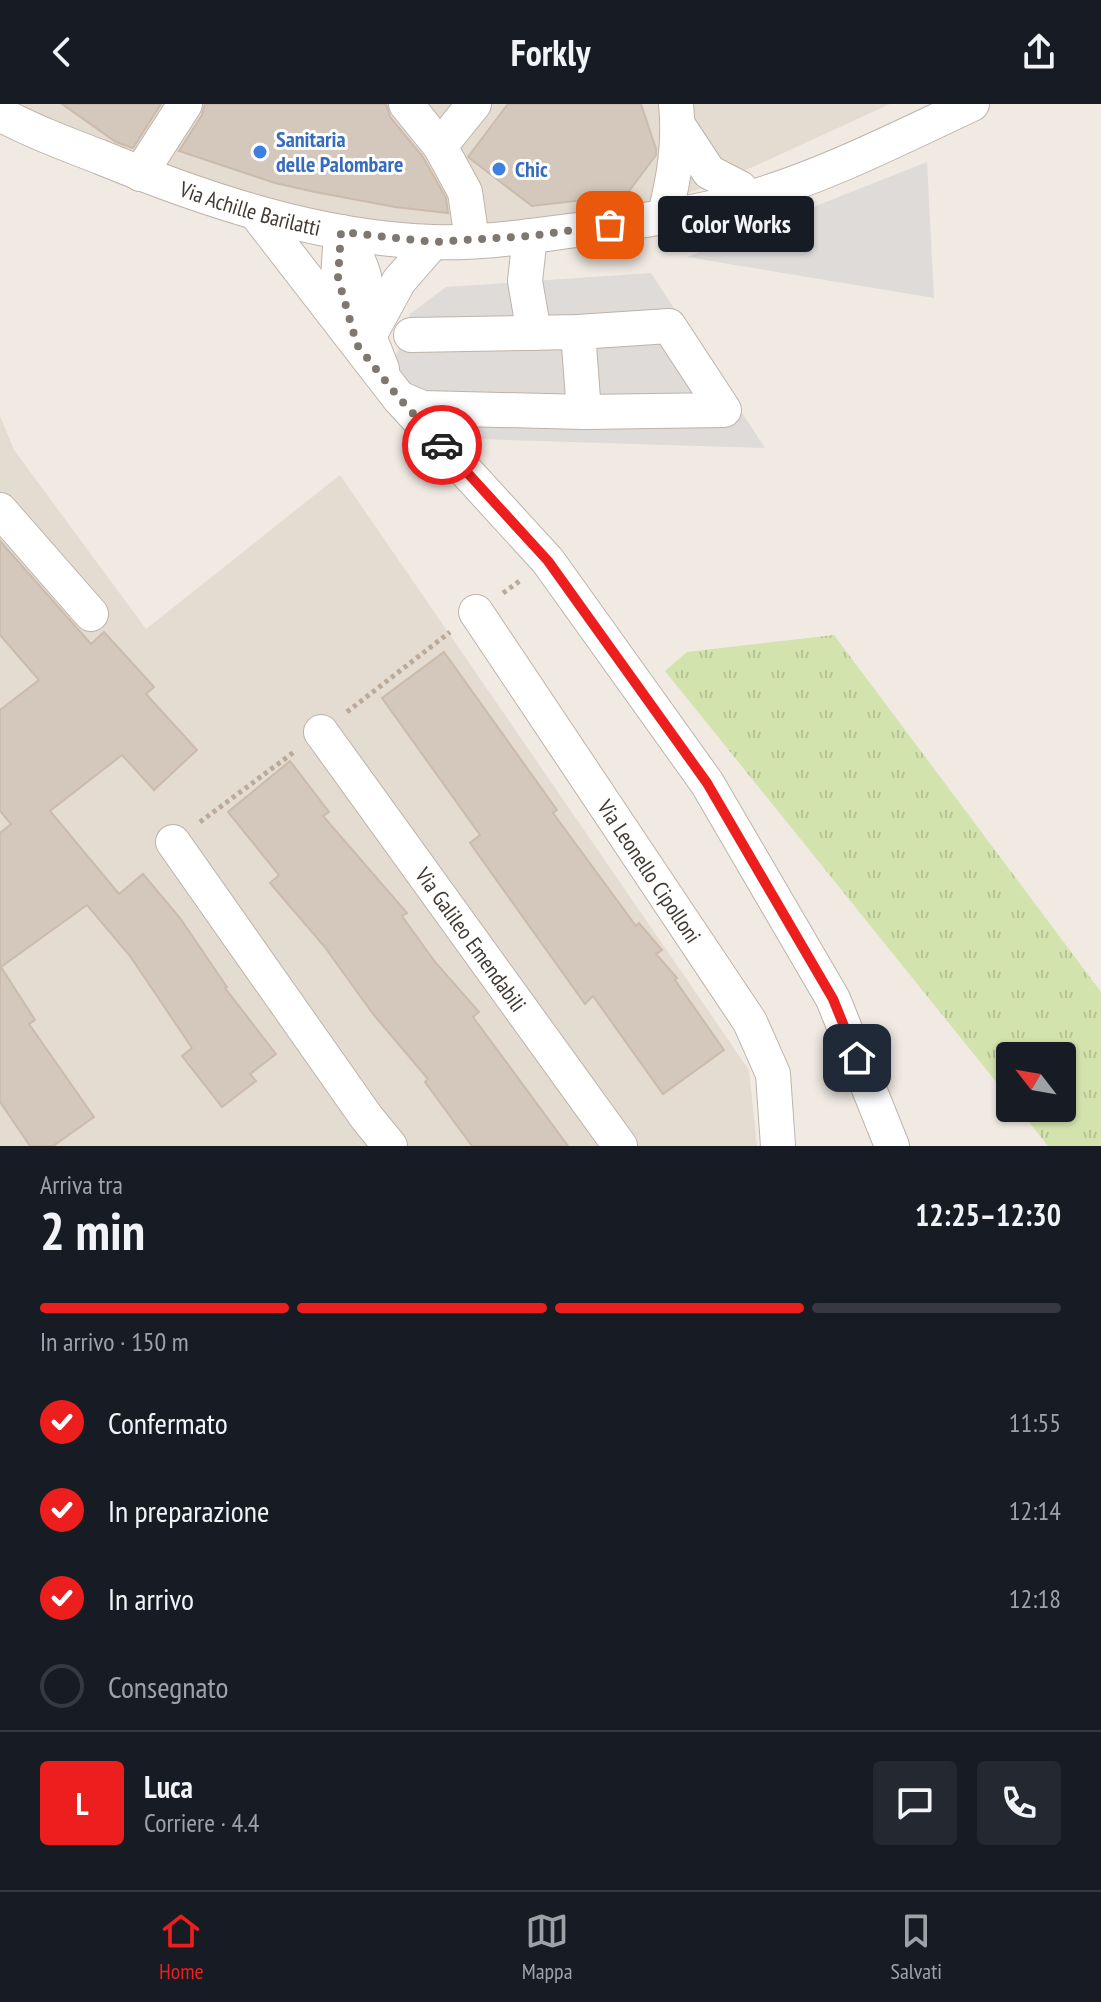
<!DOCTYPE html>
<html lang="it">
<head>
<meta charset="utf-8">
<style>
	:root { --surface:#171b24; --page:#242831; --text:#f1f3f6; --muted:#9ea1a6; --line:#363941; --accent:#ec1f1e }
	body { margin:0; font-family:"PT Sans Narrow",sans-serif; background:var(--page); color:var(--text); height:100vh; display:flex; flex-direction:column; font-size:30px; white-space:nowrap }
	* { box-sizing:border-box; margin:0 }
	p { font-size:26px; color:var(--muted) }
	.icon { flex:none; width:44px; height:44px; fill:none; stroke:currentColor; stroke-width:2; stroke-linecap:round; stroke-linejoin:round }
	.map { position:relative; height:1042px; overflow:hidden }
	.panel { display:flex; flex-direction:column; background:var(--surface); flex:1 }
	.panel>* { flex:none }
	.needle { width:52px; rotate:301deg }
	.controls { position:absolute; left:996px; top:938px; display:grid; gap:16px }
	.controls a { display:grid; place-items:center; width:80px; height:80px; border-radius:8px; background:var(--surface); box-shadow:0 2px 6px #0004; font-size:40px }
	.pin { position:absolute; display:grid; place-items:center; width:68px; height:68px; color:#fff; margin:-34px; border-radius:16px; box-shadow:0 4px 12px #0006 }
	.courier { position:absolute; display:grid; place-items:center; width:80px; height:80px; margin:-40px; border:6px solid #ec1f1e; border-radius:50%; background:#fff; color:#222; box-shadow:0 2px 10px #0007 }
	.bubble { position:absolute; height:56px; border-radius:8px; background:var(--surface); box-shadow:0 2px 6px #0004; font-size:26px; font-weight:700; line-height:56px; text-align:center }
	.head em { font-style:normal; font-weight:700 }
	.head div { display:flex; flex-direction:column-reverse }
	.head { display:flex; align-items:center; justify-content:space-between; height:136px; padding:0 40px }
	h1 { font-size:52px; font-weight:700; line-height:60px }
	.bar { display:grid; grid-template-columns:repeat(4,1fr); gap:12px 8px; align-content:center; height:96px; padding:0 40px }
	.bar i { height:10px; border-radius:6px; background:var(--line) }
	.bar .on { background:var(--accent) }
	.bar p { grid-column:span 4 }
	.line { display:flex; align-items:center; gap:20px; padding:0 40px; border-top:2px solid var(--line) }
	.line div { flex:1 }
	.round { display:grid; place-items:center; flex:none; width:84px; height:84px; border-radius:8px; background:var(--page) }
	ol { padding:0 40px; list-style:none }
	li { display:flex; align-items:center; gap:24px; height:88px }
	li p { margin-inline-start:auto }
	li .icon { padding:8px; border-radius:50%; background:var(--accent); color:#fff; stroke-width:4 }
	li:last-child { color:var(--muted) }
	li i { width:44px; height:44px; border:4px solid var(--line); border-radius:50% }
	header { display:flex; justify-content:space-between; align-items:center; height:104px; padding:0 40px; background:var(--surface); font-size:36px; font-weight:700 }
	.dock { display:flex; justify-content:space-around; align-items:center; height:112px; border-top:2px solid var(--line); background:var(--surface); font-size:22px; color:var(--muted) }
	.dock a { display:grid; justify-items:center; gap:4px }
	.dock .on { color:var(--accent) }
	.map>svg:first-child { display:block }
	.residential { fill:#e4dbd1 }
	.grass { fill:url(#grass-tufts) }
	.parking { fill:#dedbd8 }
	.building { fill:#d4c7bc; stroke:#cbbbad; stroke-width:2 }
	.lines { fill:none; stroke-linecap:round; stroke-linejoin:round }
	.minor-casing { stroke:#beb3a9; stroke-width:36 }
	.path { stroke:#bcaa98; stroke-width:5; stroke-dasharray:4 4; stroke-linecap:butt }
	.minor { stroke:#fff; stroke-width:34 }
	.done { stroke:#7e7871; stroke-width:8; stroke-dasharray:0 14.4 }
	.route { stroke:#ec1f1e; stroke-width:10 }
	.shop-dot { fill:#3f7fe0; stroke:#fff; stroke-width:3 }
	.labels { text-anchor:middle; stroke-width:6; stroke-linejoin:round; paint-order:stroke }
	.shop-label { font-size:22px; font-weight:bold; fill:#366cbe; stroke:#fff; text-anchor:start }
	.street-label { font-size:22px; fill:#413a34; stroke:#fff }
</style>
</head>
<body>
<header><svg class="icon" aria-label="back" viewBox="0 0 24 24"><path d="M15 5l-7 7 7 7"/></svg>Forkly<svg class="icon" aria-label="share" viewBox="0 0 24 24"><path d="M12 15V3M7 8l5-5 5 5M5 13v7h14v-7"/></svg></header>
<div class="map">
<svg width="1101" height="1042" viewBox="0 0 1101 1042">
	<defs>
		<pattern id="grass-tufts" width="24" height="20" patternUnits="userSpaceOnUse" patternTransform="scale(2)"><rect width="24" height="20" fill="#d2e3ad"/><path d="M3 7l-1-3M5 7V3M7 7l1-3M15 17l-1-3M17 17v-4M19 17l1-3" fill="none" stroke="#b6c495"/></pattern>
	</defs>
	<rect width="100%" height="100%" fill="#f0eae3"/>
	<g class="residential">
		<polygon points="0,0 890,0 722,77 610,116 432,133 279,108"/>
		<polygon points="0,312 14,346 146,525 340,371 749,966 757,1042 0,1042"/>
	</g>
	<polygon class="grass" points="834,531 1101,888 1101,1042 1048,1042 1018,1004 1062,1004 1062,952 1010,952 1010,995 665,567 687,548"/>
	<g class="parking">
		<polygon points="927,58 934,194 687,153"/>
		<polygon points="651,169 765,344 445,334 393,262 410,210 446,183"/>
	</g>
	<g class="building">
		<polygon points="62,0 161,0 133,44 116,38"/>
		<polygon points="205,0 386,0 390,13 423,53 446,94 448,109 395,103 315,88 275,79 179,47 202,11"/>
		<polygon points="508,0 641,0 656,45 656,51 626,91 532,102 468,53"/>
		<polygon points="0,437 91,540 104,528 154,583 146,590 197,646 154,686 122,651 50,707 119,790 143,770 180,814 227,883 225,884 276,950 250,970 256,977 222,1003 182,952 192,944 130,852 87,801 1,863 35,916 29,920 94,1013 53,1042 30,1042 0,998 0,729 11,720 0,707 0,606 39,576 0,531"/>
		<polygon points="444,548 557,706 553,709 636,822 639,819 662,846 656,850 677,874 675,876 724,946 663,990 593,892 585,900 470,739 480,731 382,594"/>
		<polygon points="290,657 329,708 323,712 407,809 402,812 435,858 479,908 473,913 568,1042 472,1042 425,978 428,975 373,910 324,842 270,779 279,771 228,708"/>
	</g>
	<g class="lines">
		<defs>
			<g id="minor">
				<polyline points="406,0 440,42 465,88 472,136"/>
				<path id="s1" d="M0,10c32,17 66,30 100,43 105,43 218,81 332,85 48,2 98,-6 145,-12 56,-8 112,-15 166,-30 80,-23 154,-61 229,-96"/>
				<polyline points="678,21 709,68 740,84"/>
				<polyline points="440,42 474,0"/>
				<polyline points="140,70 185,0"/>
				<polyline points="255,108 399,294 548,457 707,679 833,895 892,1042"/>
				<path d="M664,114c10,-39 16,-74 12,-114"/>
				<polyline points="341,128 338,174 352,222"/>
				<path d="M341,128c29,39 26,58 28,103"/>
				<polyline points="530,132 525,177 534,229"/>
				<polyline points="578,228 584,308"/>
				<polyline points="382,265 369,232 399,177 433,138"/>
				<polyline points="399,294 423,304 584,308 724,306 669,222 578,228 411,231"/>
				<polyline points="0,406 91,510"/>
				<path id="s2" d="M476,508l274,410 23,52 5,72"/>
				<path id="s3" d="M321,628l299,414"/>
				<polyline points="173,738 367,1014 390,1042"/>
			</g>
		</defs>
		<use href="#minor" class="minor-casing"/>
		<g class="path">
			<polyline points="503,489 521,476"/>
			<polyline points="347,608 450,528"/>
			<polyline points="200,718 294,648"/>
		</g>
		<use href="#minor" class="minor"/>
	</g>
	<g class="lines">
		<polyline class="done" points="442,341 399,294 357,241 338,174 341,128 433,138 530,132 610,121"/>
		<polyline class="route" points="442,341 548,457 707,679 833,895 857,954"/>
	</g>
	<g class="shop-dot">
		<circle cx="260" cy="48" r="8"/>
		<circle cx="499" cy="65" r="8"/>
	</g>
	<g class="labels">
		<g class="shop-label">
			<text x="276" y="43">Sanitaria<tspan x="276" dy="25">delle Palombare</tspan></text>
			<text x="515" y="73">Chic</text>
		</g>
		<g class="street-label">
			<text dy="8" stroke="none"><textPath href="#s1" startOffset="268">Via Achille Barilatti</textPath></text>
			<text dy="8" stroke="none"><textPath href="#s2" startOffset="312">Via Leonello Cipolloni</textPath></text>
			<text dy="8" stroke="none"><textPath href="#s3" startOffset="256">Via Galileo Emendabili</textPath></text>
		</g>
	</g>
</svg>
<div class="controls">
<a><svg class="needle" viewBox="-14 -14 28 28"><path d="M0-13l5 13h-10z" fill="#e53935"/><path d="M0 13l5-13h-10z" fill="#9ea1a6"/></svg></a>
</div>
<div class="pin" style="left:610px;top:121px;background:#ea580c"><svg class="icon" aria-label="bag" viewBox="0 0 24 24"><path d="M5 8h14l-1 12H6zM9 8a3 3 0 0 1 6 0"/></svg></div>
<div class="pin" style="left:857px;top:954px;background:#1f2937"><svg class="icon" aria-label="home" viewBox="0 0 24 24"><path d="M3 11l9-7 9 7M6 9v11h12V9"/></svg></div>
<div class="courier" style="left:442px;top:341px"><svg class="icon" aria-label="car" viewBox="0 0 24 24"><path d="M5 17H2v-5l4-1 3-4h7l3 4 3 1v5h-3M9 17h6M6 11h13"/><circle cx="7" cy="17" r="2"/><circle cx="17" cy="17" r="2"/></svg></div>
<div class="bubble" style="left:658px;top:92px;width:156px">Color Works</div>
</div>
<section class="panel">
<div class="head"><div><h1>2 min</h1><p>Arriva tra</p></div><em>12:25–12:30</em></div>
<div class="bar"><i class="on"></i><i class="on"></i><i class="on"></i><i></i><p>In arrivo · 150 m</p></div>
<ol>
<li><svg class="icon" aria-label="check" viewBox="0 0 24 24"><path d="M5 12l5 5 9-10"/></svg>Confermato<p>11:55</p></li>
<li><svg class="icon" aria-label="check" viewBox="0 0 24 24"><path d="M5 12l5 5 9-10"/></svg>In preparazione<p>12:14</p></li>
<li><svg class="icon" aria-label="check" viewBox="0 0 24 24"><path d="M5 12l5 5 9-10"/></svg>In arrivo<p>12:18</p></li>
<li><i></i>Consegnato</li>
</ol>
<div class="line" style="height:144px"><b class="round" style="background:var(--accent);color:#fff">L</b><div><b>Luca</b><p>Corriere · 4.4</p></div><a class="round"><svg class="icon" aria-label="chat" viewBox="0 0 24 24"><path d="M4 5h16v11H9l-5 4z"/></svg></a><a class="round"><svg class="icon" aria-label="phone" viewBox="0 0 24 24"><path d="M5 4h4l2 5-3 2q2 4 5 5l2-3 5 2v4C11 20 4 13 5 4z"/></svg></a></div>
</section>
<nav class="dock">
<a class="on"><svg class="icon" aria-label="home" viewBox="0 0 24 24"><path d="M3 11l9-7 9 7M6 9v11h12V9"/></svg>Home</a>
<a><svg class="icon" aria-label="map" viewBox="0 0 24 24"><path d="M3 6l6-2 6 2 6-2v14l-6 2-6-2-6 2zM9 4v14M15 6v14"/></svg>Mappa</a>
<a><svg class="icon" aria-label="saved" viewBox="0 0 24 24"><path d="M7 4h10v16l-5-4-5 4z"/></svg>Salvati</a>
</nav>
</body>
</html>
